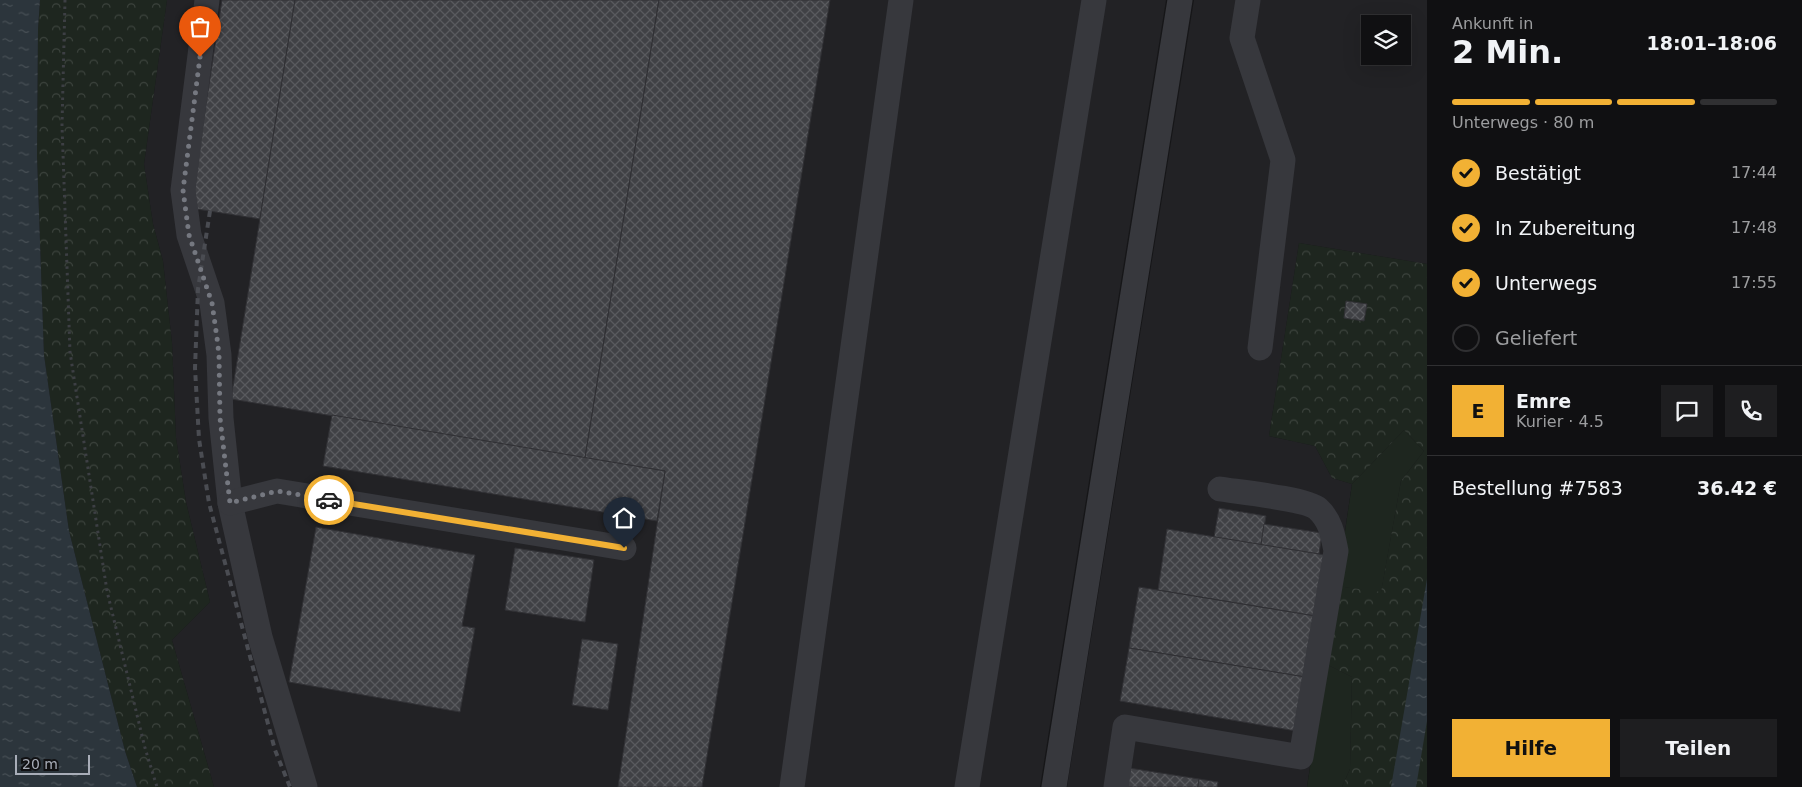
<!DOCTYPE html>
<html lang="de">
<head>
<meta charset="utf-8">
<style>
	:root { --surface:#101012; --page:#1e1e20; --text:#f1f3f6; --muted:#9c9d9f; --line:#303032; --accent:#f2b134 }
	body { margin:0; font-family:"DejaVu Sans",sans-serif; background:var(--page); color:var(--text); height:100vh; display:flex; flex-direction:column; font-size:19px; white-space:nowrap }
	* { box-sizing:border-box; margin:0 }
	p { font-size:16px; color:var(--muted) }
	.icon { flex:none; width:28px; height:28px; fill:none; stroke:currentColor; stroke-width:2; stroke-linecap:round; stroke-linejoin:round }
	.map { position:relative; flex:1; overflow:hidden }
	.panel { display:flex; flex-direction:column; background:var(--surface); width:375px }
	.panel>* { flex:none }
	.fabs { position:absolute; left:1361px; top:15px; display:grid; gap:10px }
	.fabs a { display:grid; place-items:center; width:50px; height:50px; border-radius:0px; background:var(--surface); box-shadow:0 5px 20px #0002,0 0 0 1px var(--line); font-size:25px }
	.scale { position:absolute; left:15px; bottom:12px; width:75px; box-sizing:border-box; padding-left:5px; border:2px solid #a8adb8; border-top:0; font-size:14px; line-height:18px; white-space:nowrap; color:#a8adb8; -webkit-text-stroke:4px #111113; paint-order:stroke }
	.pin { position:absolute; display:grid; place-items:center; width:42px; height:42px; color:#fff; margin:-51px -21px; border-radius:50% 50% 50% 0; rotate:-45deg; box-shadow:0 0 5px #0007 }
	.pin .icon { rotate:45deg }
	.courier { position:absolute; display:grid; place-items:center; width:50px; height:50px; margin:-25px; border:4px solid #f2b134; border-radius:50%; background:#fff; color:#222; box-shadow:0 1px 6px #0007 }
	.headline em { font-style:normal; font-weight:600 }
	.headline div { display:flex; flex-direction:column-reverse }
	.headline { display:flex; align-items:center; justify-content:space-between; height:85px; padding:0 25px }
	h1 { font-size:32px; font-weight:600; line-height:38px }
	.bar { display:grid; grid-template-columns:repeat(4,1fr); gap:8px 5px; align-content:center; height:60px; padding:0 25px }
	.bar i { height:6px; border-radius:4px; background:var(--line) }
	.bar .current { background:var(--accent) }
	.bar p { grid-column:span 4 }
	.line { display:flex; align-items:center; gap:12px; padding:0 25px; border-top:1px solid var(--line) }
	.line div { flex:1 }
	.round { display:grid; place-items:center; flex:none; width:52px; height:52px; border-radius:0px; background:var(--page) }
	ol { padding:0 25px; list-style:none }
	li { display:flex; align-items:center; gap:15px; height:55px }
	li p { margin-inline-start:auto }
	li .icon { padding:5px; border-radius:50%; background:var(--accent); color:#111; stroke-width:4 }
	li:last-child { color:var(--muted) }
	li i { width:28px; height:28px; border:2px solid var(--line); border-radius:50% }
	.action { display:flex; gap:10px; margin-top:auto; padding:10px 25px }
	.action a { flex:1; height:58px; border-radius:0px; background:var(--accent); color:#111; font-size:20px; font-weight:600; line-height:58px; text-align:center }
	.action a+a { background:var(--page); color:var(--text) }
	main { display:flex; flex:1; min-height:0 }
	.map>svg:first-child { display:block }
	.built { fill:#222225; fill-rule:evenodd }
	.grass { fill:#1e261f }
	.forest { fill:url(#forest-crowns) }
	.water { fill:url(#water-ripples) }
	.building { fill:url(#building-cross-hatch); stroke:#303034 }
	.lines { fill:none; stroke-linecap:round; stroke-linejoin:round }
	.path { stroke:#3d3f44; stroke-width:3; stroke-dasharray:2.5 4; stroke-linecap:butt }
	.minor { stroke:#37383d; stroke-width:25 }
	.rail { stroke:#4a4c52; stroke-width:4; stroke-dasharray:6 5; stroke-linecap:butt }
	.done { stroke:#757880; stroke-width:5; stroke-dasharray:0 9 }
	.route { stroke:#f2b134; stroke-width:6 }
</style>
</head>
<body>
<main>
<div class="map">
<svg width="1427" height="787" viewBox="0 0 1427 787">
	<defs>
		<pattern id="forest-crowns" width="20" height="18" patternUnits="userSpaceOnUse" patternTransform="scale(1.25)"><rect width="20" height="18" fill="#1e261f"/><path d="M2 6a3 3 0 1 1 6 0M12 15a3 3 0 1 1 6 0" fill="none" stroke="#3c433d"/></pattern>
		<pattern id="water-ripples" width="26" height="14" patternUnits="userSpaceOnUse" patternTransform="scale(1.25)"><rect width="26" height="14" fill="#2c353c"/><path d="M2 4q2-2 4 0t4 0M15 11q2-2 4 0t4 0" fill="none" stroke="#485056"/></pattern>
		<pattern id="building-cross-hatch" width="8" height="8" patternUnits="userSpaceOnUse" patternTransform="scale(1.25)"><rect width="8" height="8" fill="#404145"/><path d="M0 0l8 8M0 8l8-8" fill="none" stroke="#595a5e"/></pattern>
	</defs>
	<rect width="100%" height="100%" fill="#161618"/>
	<g class="built">
		<polygon points="167,0 1166,0 1040,787 214,787 172,640 210,602 186,502 176,438 172,343 163,261 153,224 144,164"/>
		<path d="M1194,0h233v264l-128,-21 -30,193 46,10 17,32 20,6 -45,303h-240zM1370,24h32v32h-32z"/>
	</g>
	<g class="grass">
		<polygon points="1404,430 1424,451 1401,481 1381,593 1337,586 1352,484"/>
		<polygon points="1326,664 1352,677 1350,769 1342,787 1307,787"/>
	</g>
	<g class="forest">
		<polygon points="40,0 167,0 144,164 153,224 163,261 172,343 176,438 186,502 210,602 172,640 214,787 137,787 125,751 69,531 44,355 37,156 38,29"/>
		<polygon points="1299,243 1427,264 1427,787 1342,787 1350,769 1352,677 1326,664 1337,586 1381,592 1401,481 1424,451 1404,430 1352,484 1332,478 1315,446 1269,436"/>
	</g>
	<g class="water">
		<polygon points="0,0 40,0 38,29 37,156 44,355 69,531 125,751 137,787 0,787"/>
		<polygon points="1427,579 1427,721 1416,787 1391,787"/>
	</g>
	<g class="building">
		<polygon points="222,0 295,0 260,219 190,208"/>
		<polygon points="295,0 659,0 585,458 231,399"/>
		<polygon points="659,0 830,0 702,787 618,787 665,471 585,458"/>
		<polygon points="1346,301 1367,304 1364,321 1344,318"/>
		<polygon points="332,415 665,471 657,521 323,466"/>
		<polygon points="1219,508 1266,516 1261,545 1214,537"/>
		<polygon points="1264,524 1322,533 1319,554 1261,545"/>
		<polygon points="316,527 475,555 462,626 475,628 460,712 289,682"/>
		<polygon points="1167,529 1325,555 1315,616 1158,590"/>
		<polygon points="515,548 594,560 585,622 505,610"/>
		<polygon points="1139,587 1315,616 1305,677 1129,648"/>
		<polygon points="582,639 618,644 608,710 572,705"/>
		<polygon points="1129,648 1305,677 1296,731 1120,701"/>
		<polygon points="1129,768 1199,779 1198,787 1126,787"/>
		<polygon points="1199,779 1218,782 1217,787 1198,787"/>
	</g>
	<g class="lines">
		<polyline class="path" points="65,0 62,125 70,352 107,591 145,748 157,787"/>
		<g class="minor">
			<polyline points="207,0 183,190 189,235 212,303 219,355 221,418 230,503 260,637 305,787"/>
			<polyline points="1248,0 1242,38 1283,160 1260,348"/>
			<polyline points="230,503 277,491 624,548"/>
			<polyline points="792,787 901,0"/>
			<polyline points="967,787 1094,0"/>
			<polyline points="1054,787 1180,0"/>
			<path d="M1116,787l9,-60 176,30 35,-206c-3,-15 -5,-30 -18,-42 -11,-10 -79,-17 -98,-20"/>
		</g>
		<polyline class="rail" points="210,211 198,289 195,368 199,439 209,503 275,750 290,787"/>
	</g>
	<g class="lines">
		<polyline class="done" points="200,57 183,190 189,235 212,303 217,338 219,355 220,418 230,503 277,491 329,500"/>
		<polyline class="route" points="329,500 624,548"/>
	</g>
</svg>
<div class="fabs">
<a><svg class="icon" aria-label="layers" viewBox="0 0 24 24"><path d="M12 4l9 5-9 5-9-5zM3 14l9 5 9-5"/></svg></a>
</div>
<div class="scale">20 m</div>
<div class="pin" style="left:200px;top:57px;background:#ea580c"><svg class="icon" aria-label="bag" viewBox="0 0 24 24"><path d="M5 8h14l-1 12H6zM9 8a3 3 0 0 1 6 0"/></svg></div>
<div class="pin" style="left:624px;top:548px;background:#1f2937"><svg class="icon" aria-label="home" viewBox="0 0 24 24"><path d="M3 11l9-7 9 7M6 9v11h12V9"/></svg></div>
<div class="courier" style="left:329px;top:500px"><svg class="icon" aria-label="car" viewBox="0 0 24 24"><path d="M5 17H2v-5l4-1 3-4h7l3 4 3 1v5h-3M9 17h6M6 11h13"/><circle cx="7" cy="17" r="2"/><circle cx="17" cy="17" r="2"/></svg></div>
</div>
<section class="panel">
<div class="headline"><div><h1>2 Min.</h1><p>Ankunft in</p></div><em>18:01–18:06</em></div>
<div class="bar"><i class="current"></i><i class="current"></i><i class="current"></i><i></i><p>Unterwegs · 80 m</p></div>
<ol>
<li><svg class="icon" aria-label="check" viewBox="0 0 24 24"><path d="M5 12l5 5 9-10"/></svg>Bestätigt<p>17:44</p></li>
<li><svg class="icon" aria-label="check" viewBox="0 0 24 24"><path d="M5 12l5 5 9-10"/></svg>In Zubereitung<p>17:48</p></li>
<li><svg class="icon" aria-label="check" viewBox="0 0 24 24"><path d="M5 12l5 5 9-10"/></svg>Unterwegs<p>17:55</p></li>
<li><i></i>Geliefert</li>
</ol>
<div class="line" style="height:90px"><b class="round" style="background:var(--accent);color:#111">E</b><div><b>Emre</b><p>Kurier · 4.5</p></div><a class="round"><svg class="icon" aria-label="chat" viewBox="0 0 24 24"><path d="M4 5h16v11H9l-5 4z"/></svg></a><a class="round"><svg class="icon" aria-label="phone" viewBox="0 0 24 24"><path d="M5 4h4l2 5-3 2q2 4 5 5l2-3 5 2v4C11 20 4 13 5 4z"/></svg></a></div>
<div class="line" style="height:65px"><div>Bestellung #7583</div><b>36.42 €</b></div>
<div class="action"><a>Hilfe</a><a>Teilen</a></div>
</section>
</main>
</body>
</html>
